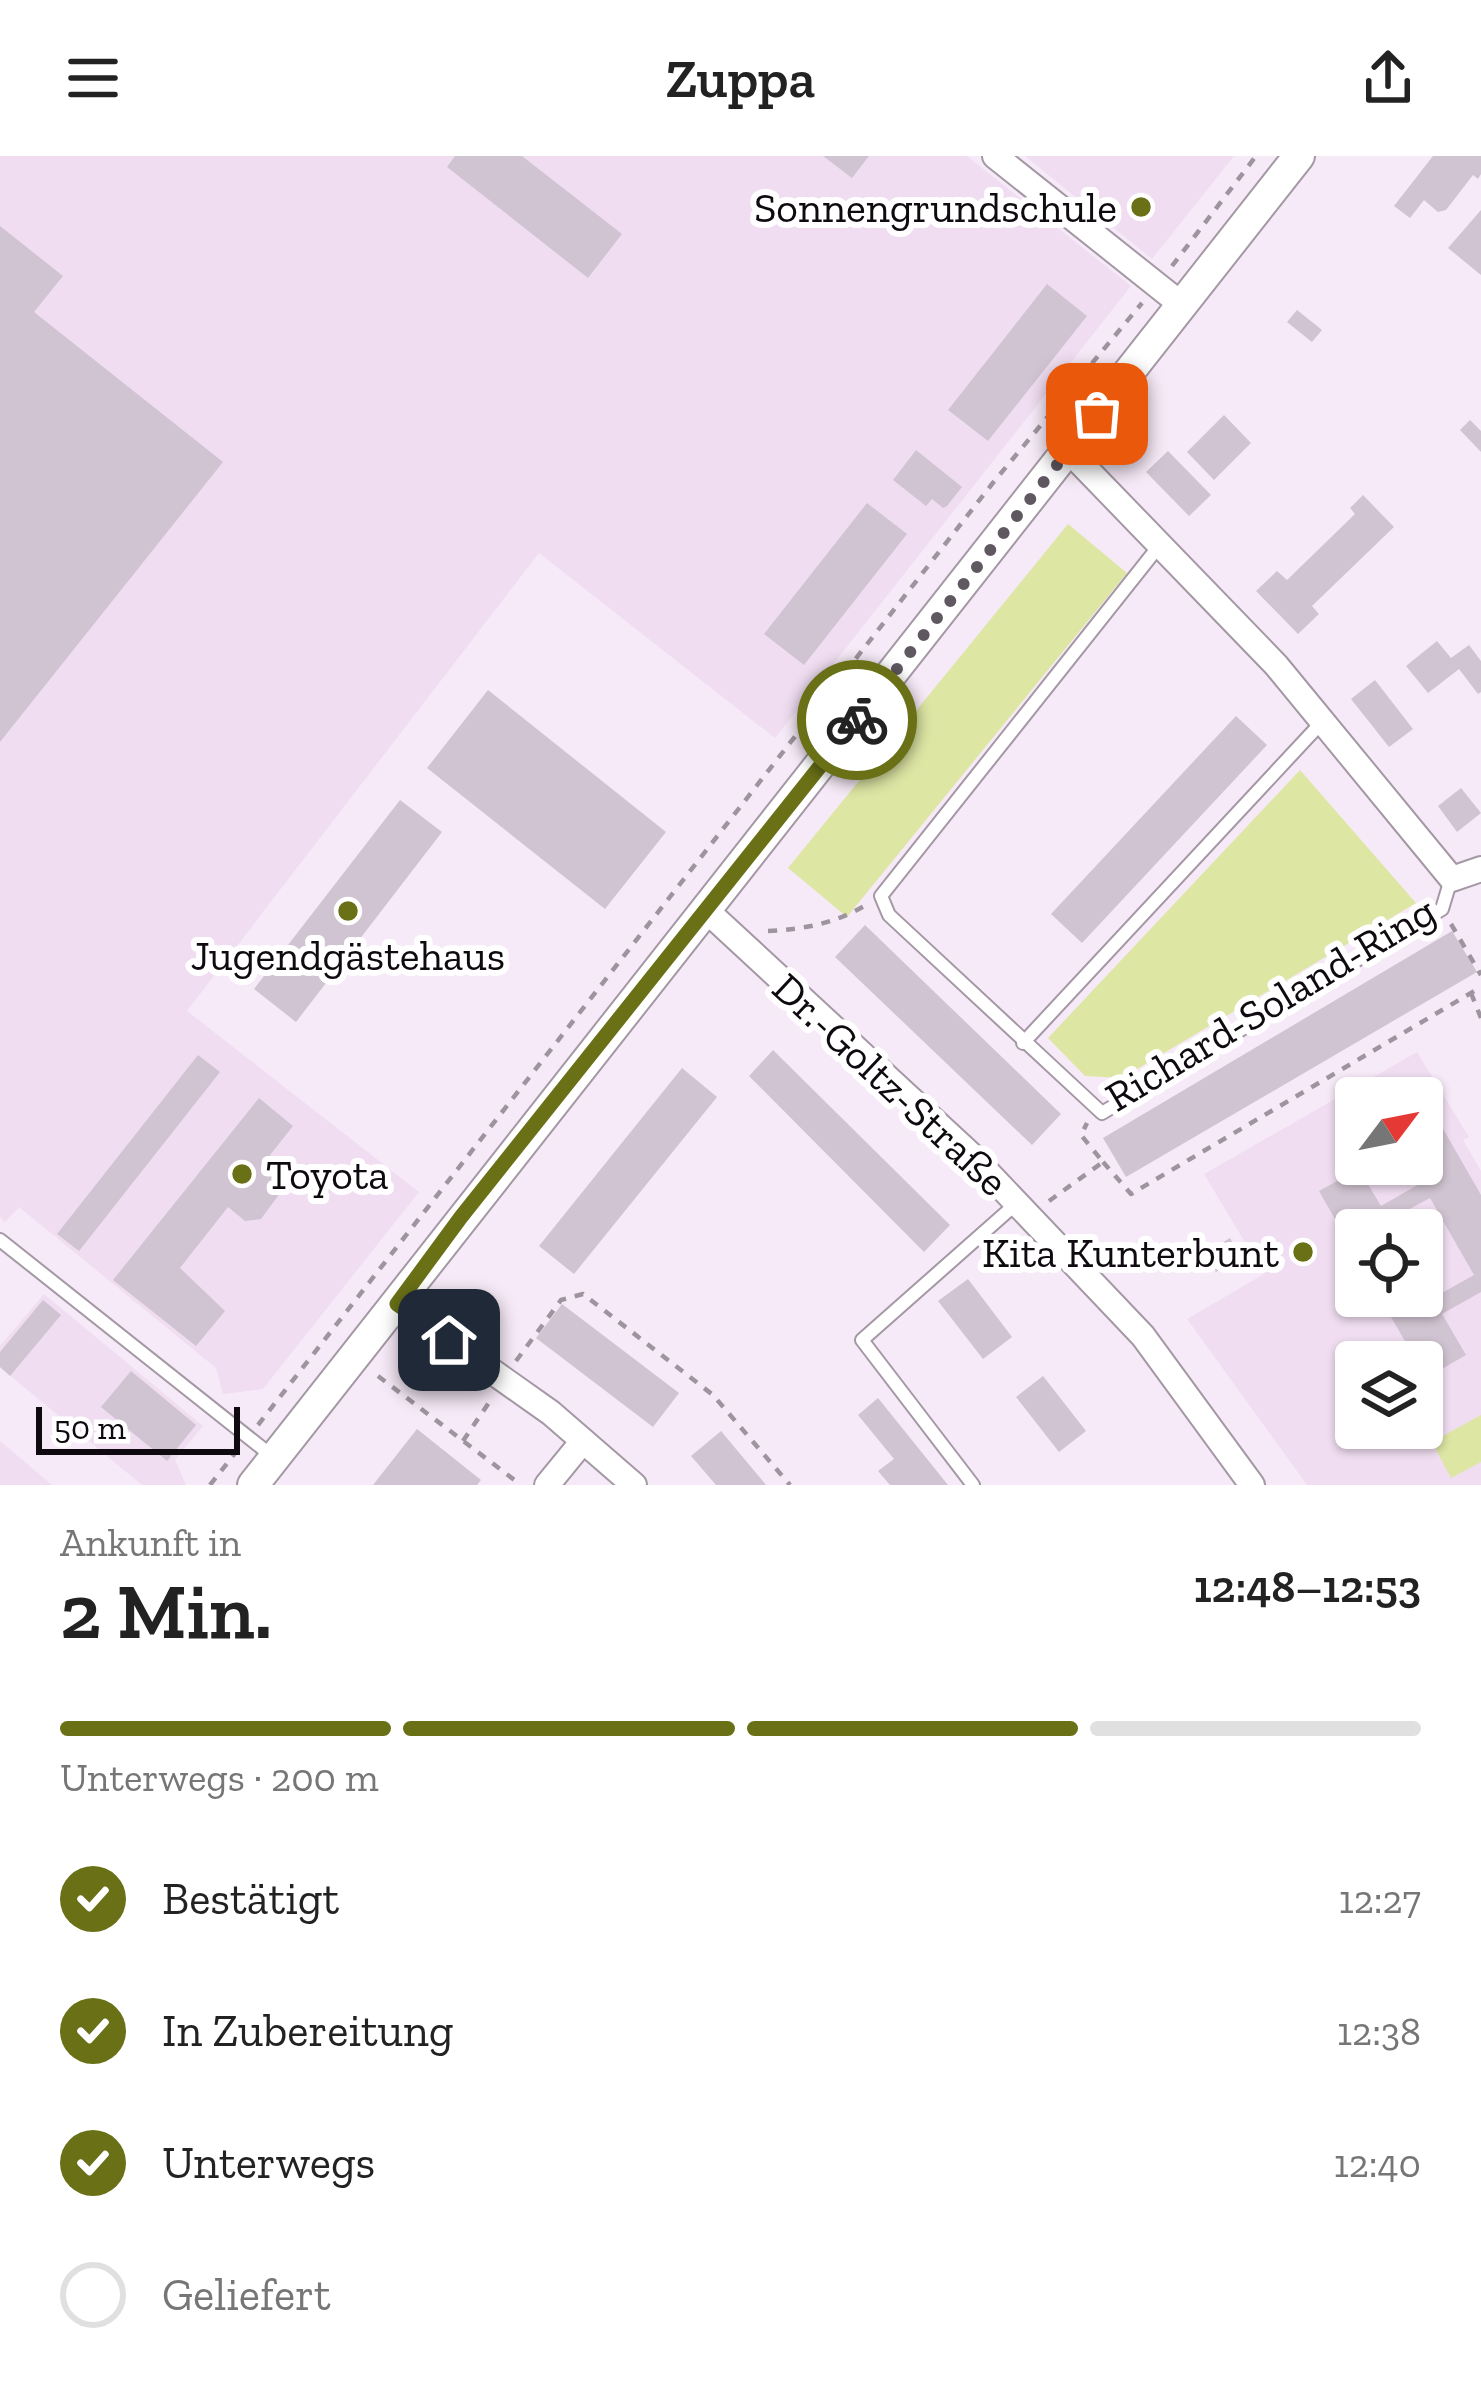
<!DOCTYPE html>
<html lang="de">
<head>
<meta charset="utf-8">
<style>
	:root { --surface:#fff; --page:#f6f6f6; --text:#222; --muted:#767676; --line:#e0e0e0; --accent:#697016 }
	body { margin:0; font-family:"Zilla Slab",serif; background:var(--page); color:var(--text); height:100vh; display:flex; flex-direction:column; font-size:45px; white-space:nowrap }
	* { box-sizing:border-box; margin:0 }
	p { font-size:39px; color:var(--muted) }
	.icon { flex:none; width:66px; height:66px; fill:none; stroke:currentColor; stroke-width:2; stroke-linecap:round; stroke-linejoin:round }
	.map { position:relative; height:1329px; overflow:hidden }
	.drawer { display:flex; flex-direction:column; background:var(--surface); flex:1 }
	.drawer>* { flex:none }
	.needle { width:78px; rotate:58deg }
	.tools { position:absolute; left:1335px; top:921px; display:grid; gap:24px }
	.tools a { display:grid; place-items:center; width:108px; height:108px; border-radius:12px; background:var(--surface); box-shadow:0 3px 9px #0004; font-size:60px }
	.scale { position:absolute; left:36px; bottom:30px; width:204px; box-sizing:border-box; padding-left:12px; border:6px solid #0e0a0f; border-top:0; font-size:33px; line-height:42px; white-space:nowrap; color:#0e0a0f; -webkit-text-stroke:9px #fff; paint-order:stroke }
	.pin { position:absolute; display:grid; place-items:center; width:102px; height:102px; color:#fff; margin:-51px; border-radius:24px; box-shadow:0 6px 18px #0006 }
	.courier { position:absolute; display:grid; place-items:center; width:120px; height:120px; margin:-60px; border:9px solid #697016; border-radius:50%; background:#fff; color:#222; box-shadow:0 3px 15px #0007 }
	.head em { font-style:normal; font-weight:600 }
	.head div { display:flex; flex-direction:column-reverse }
	.head { display:flex; align-items:center; justify-content:space-between; height:204px; padding:0 60px }
	h1 { font-size:78px; font-weight:600; line-height:90px }
	.bar { display:grid; grid-template-columns:repeat(4,1fr); gap:18px 12px; align-content:center; height:144px; padding:0 60px }
	.bar i { height:15px; border-radius:9px; background:var(--line) }
	.bar .current { background:var(--accent) }
	.bar p { grid-column:span 4 }
	ol { padding:0 60px; list-style:none }
	li { display:flex; align-items:center; gap:36px; height:132px }
	li p { margin-inline-start:auto }
	li .icon { padding:12px; border-radius:50%; background:var(--accent); color:#fff; stroke-width:4 }
	li:last-child { color:var(--muted) }
	li i { width:66px; height:66px; border:6px solid var(--line); border-radius:50% }
	header { display:flex; justify-content:space-between; align-items:center; height:156px; padding:0 60px; background:var(--surface); font-size:54px; font-weight:600 }
	.map>svg:first-child { display:block }
	.built { fill:#f0ddf1; fill-rule:evenodd }
	.green { fill:#dee6a4 }
	.building { fill:#d1c4d2 }
	.lines { fill:none; stroke-linecap:round; stroke-linejoin:round }
	.service-casing { stroke:#a498a5; stroke-width:16 }
	.minor-casing { stroke:#a498a5; stroke-width:28 }
	.tertiary-casing { stroke:#a498a5; stroke-width:34 }
	.path { stroke:#9e949f; stroke-width:4.5; stroke-dasharray:9 9; stroke-linecap:butt }
	.service { stroke:#fff; stroke-width:12 }
	.minor { stroke:#fff; stroke-width:24 }
	.tertiary { stroke:#fff; stroke-width:30 }
	.done { stroke:#605861; stroke-width:12; stroke-dasharray:0 21.6 }
	.route { stroke:#697016; stroke-width:15 }
	.poi-dot { fill:#697016; stroke:#fff; stroke-width:4.5 }
	.labels { text-anchor:middle; stroke-width:12; stroke-linejoin:round; paint-order:stroke }
	.poi-label { font-size:42px; fill:#0e0a0f; stroke:#fff; text-anchor:end }
	.street-label { font-size:42px; fill:#0e0a0f; stroke:#fff }
</style>
</head>
<body>
<header><svg class="icon" aria-label="menu" viewBox="0 0 24 24"><path d="M4 6h16M4 12h16M4 18h16"/></svg>Zuppa<svg class="icon" aria-label="share" viewBox="0 0 24 24"><path d="M12 15V3M7 8l5-5 5 5M5 13v7h14v-7"/></svg></header>
<div class="map">
<svg width="1481" height="1329" viewBox="0 0 1481 1329">
	<rect width="100%" height="100%" fill="#f7eaf8"/>
	<g class="built">
		<polygon points="0,0 967,0 1131,130 775,582 539,397 187,855 419,1036 263,1233 223,1238 216,1212 19,1051 5,1066 0,1061"/>
		<polygon points="1025,0 1234,0 1152,103"/>
		<path d="M1417,896l52,85 -6,3 18,31v314h-174l-120,-166 77,-45 -60,-100zM1356,942h66v66h-66zM1356,1074h66v66h-66zM1356,1206h66v66h-66z"/>
		<polygon points="44,1138 203,1270 175,1304 186,1329 142,1329 0,1211 0,1190"/>
		<polygon points="0,1285 52,1329 0,1329"/>
	</g>
	<g class="green">
		<polygon points="1068,368 1127,417 847,761 788,712"/>
		<polygon points="1300,614 1416,747 1122,922 1085,920 1048,882"/>
		<polygon points="1481,1259 1481,1306 1451,1322 1432,1286"/>
	</g>
	<g class="building">
		<polygon points="455,0 522,0 622,78 588,122 447,11"/>
		<polygon points="823,0 869,0 852,22"/>
		<polygon points="1433,0 1481,0 1481,18 1478,23 1473,19 1446,54 1438,56 1424,44 1410,62 1394,50"/>
		<polygon points="1481,54 1481,119 1448,92"/>
		<polygon points="0,70 63,120 34,156 223,306 0,586"/>
		<polygon points="1047,128 1087,160 988,285 948,254"/>
		<polygon points="1297,154 1322,174 1312,186 1287,166"/>
		<polygon points="1224,259 1251,287 1214,324 1187,296"/>
		<polygon points="1470,264 1481,275 1481,296 1460,274"/>
		<polygon points="916,294 962,331 947,350 943,352 932,343 926,350 893,324"/>
		<polygon points="1168,295 1211,339 1189,360 1146,316"/>
		<polygon points="1363,339 1394,371 1312,450 1319,458 1298,478 1256,435 1277,415 1287,424 1355,358 1350,352"/>
		<polygon points="867,347 907,378 804,509 764,478"/>
		<polygon points="1437,485 1451,502 1469,489 1481,505 1481,536 1478,538 1459,513 1428,537 1406,510"/>
		<polygon points="1375,524 1413,573 1389,591 1351,543"/>
		<polygon points="488,534 666,676 605,753 427,612"/>
		<polygon points="1236,560 1267,589 1082,787 1051,758"/>
		<polygon points="1461,632 1481,657 1457,676 1438,650"/>
		<polygon points="400,644 442,676 296,866 254,833"/>
		<polygon points="865,769 1061,958 1032,989 835,801"/>
		<polygon points="1452,775 1477,816 1126,1021 1103,982"/>
		<polygon points="773,894 950,1069 924,1096 749,920"/>
		<polygon points="198,899 220,916 79,1095 57,1078"/>
		<polygon points="682,912 717,941 574,1118 539,1090"/>
		<polygon points="259,942 293,970 270,999 285,1011 289,1025 261,1063 245,1065 228,1051 180,1112 225,1155 196,1190 113,1124"/>
		<polygon points="1438,964 1481,1039 1481,1136 1442,1158 1466,1199 1426,1222 1422,1206 1417,1206 1379,1140 1422,1140 1422,1123 1433,1142 1474,1119 1430,1042 1389,1064 1394,1074 1356,1074 1356,1100 1319,1035 1359,1013 1381,1050 1421,1027 1410,1008 1422,1008 1422,973"/>
		<polygon points="1230,1082 1241,1102 1216,1116 1205,1097"/>
		<polygon points="968,1123 1012,1181 983,1203 938,1145"/>
		<polygon points="43,1144 61,1159 10,1220 0,1211 0,1196"/>
		<polygon points="562,1148 679,1237 653,1271 536,1182"/>
		<polygon points="131,1215 196,1269 167,1305 101,1251"/>
		<polygon points="1043,1220 1086,1275 1059,1296 1016,1241"/>
		<polygon points="878,1242 948,1329 890,1329 878,1315 894,1303 858,1259"/>
		<polygon points="417,1273 481,1324 477,1329 373,1329"/>
		<polygon points="721,1275 766,1329 716,1329 691,1300"/>
	</g>
	<g class="lines">
		<defs>
			<g id="service">
				<polyline points="1159,390 881,740 889,759 1102,957 1442,753 1451,723"/>
				<polyline points="1023,887 1322,566"/>
				<polyline points="0,1084 272,1300"/>
				<polyline points="973,1329 862,1184 1017,1047"/>
			</g>
			<g id="minor">
				<polyline points="995,0 1182,149"/>
				<polyline points="1068,294 1276,509 1452,723 1481,713"/>
				<polyline points="707,755 970,998 1143,1180 1252,1329"/>
				<polyline points="397,1148 551,1257 634,1329"/>
				<polyline points="547,1329 583,1285"/>
			</g>
			<polyline id="tertiary" points="253,1329 1299,0"/>
		</defs>
		<use href="#service" class="service-casing"/>
		<use href="#minor" class="minor-casing"/>
		<use href="#tertiary" class="tertiary-casing"/>
		<g class="path">
			<polyline points="1172,110 1256,0"/>
			<polyline points="1451,768 1481,819"/>
			<path d="M768,775c36,-2 66,-7 98,-26"/>
			<polyline points="1471,837 1481,862"/>
			<polyline points="1103,1006 1131,1038 1481,831"/>
			<polyline points="1049,1045 1103,1006 1081,979 1087,967"/>
			<polyline points="516,1205 561,1144 583,1138 713,1239 790,1329"/>
			<polyline points="378,1220 521,1329"/>
			<polyline points="258,1269 992,328 1142,147"/>
			<polyline points="463,1285 490,1245"/>
			<polyline points="210,1329 236,1296"/>
		</g>
		<use href="#service" class="service"/>
		<use href="#minor" class="minor"/>
		<use href="#tertiary" class="tertiary"/>
	</g>
	<g class="lines">
		<polyline class="done" points="857,564 1097,258"/>
		<polyline class="route" points="449,1184 397,1148 461,1061 857,564"/>
	</g>
	<g class="poi-dot">
		<circle cx="1141" cy="51" r="12"/>
		<circle cx="348" cy="755" r="12"/>
		<circle cx="242" cy="1018" r="12"/>
		<circle cx="1303" cy="1096" r="12"/>
	</g>
	<g class="labels">
		<g class="poi-label">
			<text x="1117" y="66">Sonnengrundschule</text>
			<text x="348" y="814" text-anchor="middle">Jugendgästehaus</text>
			<text x="266" y="1033" text-anchor="start">Toyota</text>
			<text x="1279" y="1111">Kita Kunterbunt</text>
		</g>
		<g class="street-label">
			<text transform="translate(1270 847) rotate(-31)" y="15">Richard-Soland-Ring</text>
			<text transform="translate(891 928) rotate(43)" y="15">Dr.-Goltz-Straße</text>
		</g>
	</g>
</svg>
<div class="tools">
<a><svg class="needle" viewBox="-14 -14 28 28"><path d="M0-13l5 13h-10z" fill="#e53935"/><path d="M0 13l5-13h-10z" fill="#767676"/></svg></a>
<a><svg class="icon" aria-label="locate" viewBox="0 0 24 24"><circle cx="12" cy="12" r="6"/><path d="M12 2v4M12 18v4M2 12h4M18 12h4"/></svg></a>
<a><svg class="icon" aria-label="layers" viewBox="0 0 24 24"><path d="M12 4l9 5-9 5-9-5zM3 14l9 5 9-5"/></svg></a>
</div>
<div class="scale">50 m</div>
<div class="pin" style="left:1097px;top:258px;background:#ea580c"><svg class="icon" aria-label="bag" viewBox="0 0 24 24"><path d="M5 8h14l-1 12H6zM9 8a3 3 0 0 1 6 0"/></svg></div>
<div class="pin" style="left:449px;top:1184px;background:#1f2937"><svg class="icon" aria-label="home" viewBox="0 0 24 24"><path d="M3 11l9-7 9 7M6 9v11h12V9"/></svg></div>
<div class="courier" style="left:857px;top:564px"><svg class="icon" aria-label="bike" viewBox="0 0 24 24"><circle cx="6" cy="16" r="4"/><circle cx="18" cy="16" r="4"/><path d="M6 16l4-8h5l3 8M10 8l3 8H6M13 5h3"/></svg></div>
</div>
<section class="drawer">
<div class="head"><div><h1>2 Min.</h1><p>Ankunft in</p></div><em>12:48–12:53</em></div>
<div class="bar"><i class="current"></i><i class="current"></i><i class="current"></i><i></i><p>Unterwegs · 200 m</p></div>
<ol>
<li><svg class="icon" aria-label="check" viewBox="0 0 24 24"><path d="M5 12l5 5 9-10"/></svg>Bestätigt<p>12:27</p></li>
<li><svg class="icon" aria-label="check" viewBox="0 0 24 24"><path d="M5 12l5 5 9-10"/></svg>In Zubereitung<p>12:38</p></li>
<li><svg class="icon" aria-label="check" viewBox="0 0 24 24"><path d="M5 12l5 5 9-10"/></svg>Unterwegs<p>12:40</p></li>
<li><i></i>Geliefert</li>
</ol>
</section>
</body>
</html>
